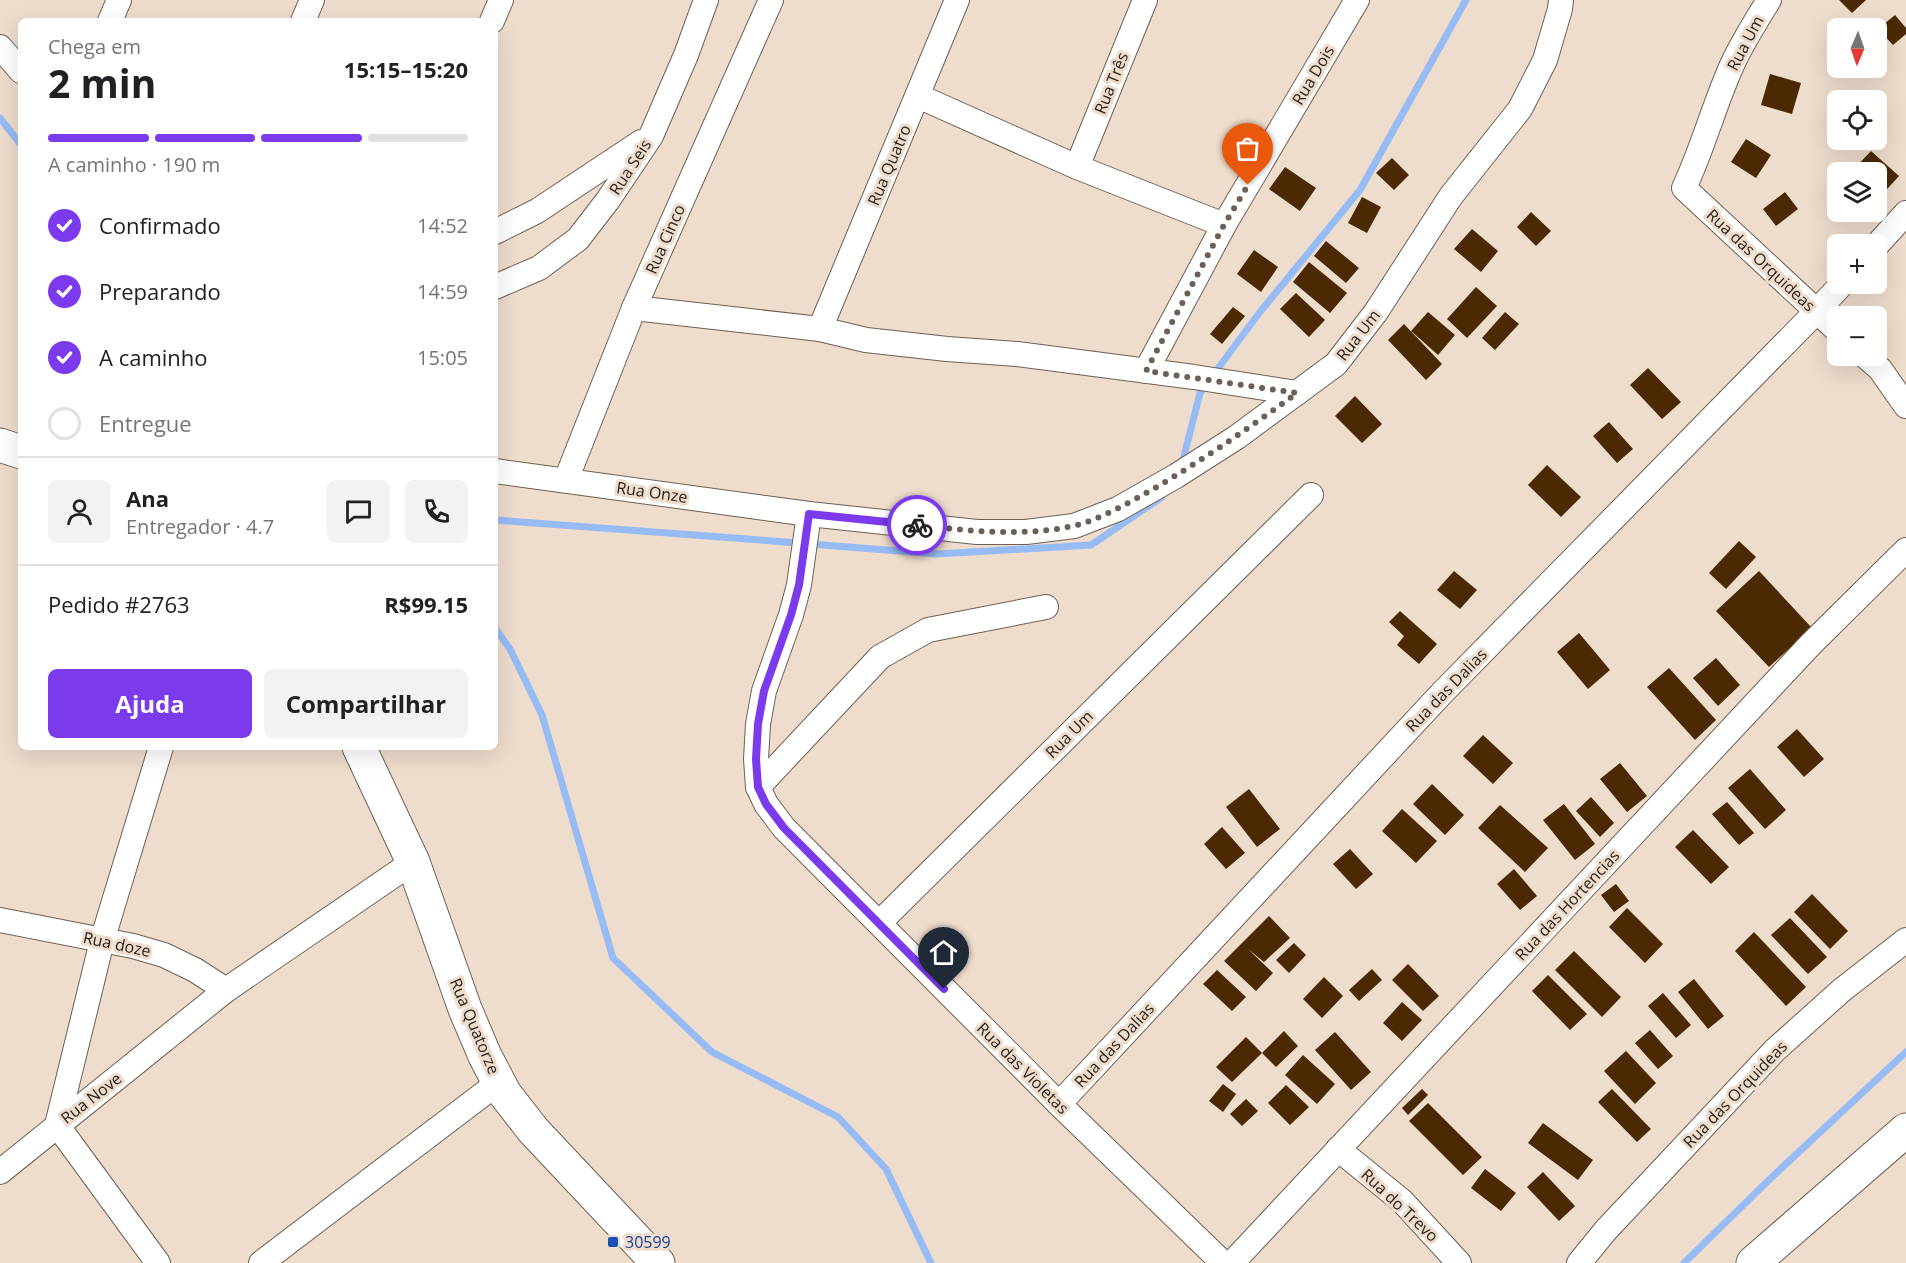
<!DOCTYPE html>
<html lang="pt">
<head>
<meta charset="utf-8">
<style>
	:root { --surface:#fff; --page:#f2f2f2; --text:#202124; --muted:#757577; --line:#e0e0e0; --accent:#7c3aed }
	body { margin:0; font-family:"Open Sans",sans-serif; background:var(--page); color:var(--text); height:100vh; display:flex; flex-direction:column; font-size:22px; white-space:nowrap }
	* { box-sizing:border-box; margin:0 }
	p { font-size:20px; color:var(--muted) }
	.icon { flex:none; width:33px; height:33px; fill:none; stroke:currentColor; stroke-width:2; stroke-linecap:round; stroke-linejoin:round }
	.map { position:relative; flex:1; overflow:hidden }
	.side { position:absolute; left:18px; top:18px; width:480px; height:732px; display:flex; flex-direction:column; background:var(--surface); border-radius:9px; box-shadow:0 6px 24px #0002 }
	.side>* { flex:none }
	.needle { width:39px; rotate:182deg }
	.fabs { position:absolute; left:1827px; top:18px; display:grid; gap:12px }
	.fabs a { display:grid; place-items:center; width:60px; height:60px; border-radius:9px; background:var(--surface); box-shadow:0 6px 24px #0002; font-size:30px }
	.pin { position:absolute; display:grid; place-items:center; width:51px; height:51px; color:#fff; margin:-62px -26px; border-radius:50% 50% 50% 0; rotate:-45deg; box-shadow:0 0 6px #0007 }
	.pin .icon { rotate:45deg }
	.courier { position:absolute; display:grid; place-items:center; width:60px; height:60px; margin:-30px; border:4px solid #7c3aed; border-radius:50%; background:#fff; color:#222; box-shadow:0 2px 8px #0007 }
	.head em { font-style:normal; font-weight:700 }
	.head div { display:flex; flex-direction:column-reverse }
	.head { display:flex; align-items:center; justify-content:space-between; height:102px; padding:0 30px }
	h1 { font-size:39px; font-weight:700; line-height:45px }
	.bar { display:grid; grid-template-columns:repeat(4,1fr); gap:9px 6px; align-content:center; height:72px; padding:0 30px }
	.bar i { height:8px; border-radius:4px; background:var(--line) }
	.bar .current { background:var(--accent) }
	.bar p { grid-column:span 4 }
	.line { display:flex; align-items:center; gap:15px; padding:0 30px; border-top:2px solid var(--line) }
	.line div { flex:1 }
	.round { display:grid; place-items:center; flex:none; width:63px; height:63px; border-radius:9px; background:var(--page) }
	ol { padding:0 30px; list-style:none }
	li { display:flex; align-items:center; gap:18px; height:66px }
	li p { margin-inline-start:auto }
	li .icon { padding:6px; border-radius:50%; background:var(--accent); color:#fff; stroke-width:4 }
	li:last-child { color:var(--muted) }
	li i { width:33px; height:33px; border:3px solid var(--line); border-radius:50% }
	.action { display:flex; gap:12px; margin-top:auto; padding:12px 30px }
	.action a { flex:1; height:69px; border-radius:9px; background:var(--accent); color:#fff; font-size:24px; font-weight:700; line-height:69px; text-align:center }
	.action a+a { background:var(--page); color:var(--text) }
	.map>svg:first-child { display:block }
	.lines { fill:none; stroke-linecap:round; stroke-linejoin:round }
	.stream { stroke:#96bbf5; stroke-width:7 }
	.building { fill:#4b2a03 }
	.street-casing { stroke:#6f6052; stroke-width:26 }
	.secondary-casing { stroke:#6f6052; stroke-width:35 }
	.primary-casing { stroke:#6f6052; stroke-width:35 }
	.street { stroke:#fff; stroke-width:24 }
	.secondary { stroke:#fff; stroke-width:33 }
	.primary { stroke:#fff; stroke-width:33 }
	.done { stroke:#6b6057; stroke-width:6; stroke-dasharray:0 10.8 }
	.route { stroke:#7c3aed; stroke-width:8 }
	.transit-dot { fill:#1a4fb4; stroke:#eedccc; stroke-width:2 }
	.labels { text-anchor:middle; stroke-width:6; stroke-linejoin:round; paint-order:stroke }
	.street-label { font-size:16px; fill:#241e18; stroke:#eedccc }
	.transit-label { font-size:16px; fill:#164399; stroke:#eedccc; text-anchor:start }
</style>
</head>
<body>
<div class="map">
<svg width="1906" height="1263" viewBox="0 0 1906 1263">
	<rect width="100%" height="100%" fill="#eedccc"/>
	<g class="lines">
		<g class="stream">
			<polyline points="0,118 21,145"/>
			<polyline points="1213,375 1260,312 1360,190 1466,0"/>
			<polyline points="1182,464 1200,393 1207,384"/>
			<polyline points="495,520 799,543"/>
			<polyline points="810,544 937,554 1091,545 1162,497"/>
			<polyline points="495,628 510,649 542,715 613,958 712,1052 838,1117 886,1169 931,1263"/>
			<polyline points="1684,1263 1772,1177 1906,1052"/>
		</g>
	</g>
	<g class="building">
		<polygon points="1839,0 1866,0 1852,13"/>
		<polygon points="1895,15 1906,28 1906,34 1893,45 1878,29"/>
		<polygon points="1770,74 1801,83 1792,114 1761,105"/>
		<polygon points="1746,139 1771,155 1756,178 1731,162"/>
		<polygon points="1871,151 1899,176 1879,198 1876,196 1876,172 1851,172"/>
		<polygon points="1392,158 1409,175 1394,190 1376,173"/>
		<polygon points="1285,167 1316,188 1300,211 1269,189"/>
		<polygon points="1785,192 1798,209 1776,226 1763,209"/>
		<polygon points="1362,197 1381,207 1367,233 1348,223"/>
		<polygon points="1531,212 1551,231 1536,246 1517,227"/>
		<polygon points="1472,229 1498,251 1481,272 1454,249"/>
		<polygon points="1326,241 1359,268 1346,283 1314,256"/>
		<polygon points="1254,250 1278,267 1261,292 1237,274"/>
		<polygon points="1309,262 1347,293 1330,313 1293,282"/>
		<polygon points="1476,287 1497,306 1467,338 1447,319"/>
		<polygon points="1296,293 1325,320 1309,337 1280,309"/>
		<polygon points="1233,307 1245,316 1222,344 1210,334"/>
		<polygon points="1428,312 1455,335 1438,355 1411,331"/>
		<polygon points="1505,312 1519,324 1495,350 1482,338"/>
		<polygon points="1404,324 1442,364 1426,380 1388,340"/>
		<polygon points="1648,368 1681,402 1662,419 1630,385"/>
		<polygon points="1355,396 1382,424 1362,443 1335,416"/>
		<polygon points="1609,422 1633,449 1617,463 1593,436"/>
		<polygon points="1547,465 1581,497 1561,517 1528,485"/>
		<polygon points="1739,541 1756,557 1726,589 1709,573"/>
		<polygon points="1454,571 1477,590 1460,609 1437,590"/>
		<polygon points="1759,571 1812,628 1769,667 1716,611"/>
		<polygon points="1400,611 1437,644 1419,664 1397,645 1404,636 1389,622"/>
		<polygon points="1579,633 1610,670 1588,689 1557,652"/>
		<polygon points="1716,658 1740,685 1718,706 1693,678"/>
		<polygon points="1669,668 1716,720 1695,740 1647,687"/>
		<polygon points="1797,729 1824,759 1804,777 1777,747"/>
		<polygon points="1483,735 1513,763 1493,784 1463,756"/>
		<polygon points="1620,763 1647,796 1627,812 1600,779"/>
		<polygon points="1750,769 1786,810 1765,829 1728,788"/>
		<polygon points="1432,784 1464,815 1445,835 1413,804"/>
		<polygon points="1249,789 1280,829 1257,847 1226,807"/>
		<polygon points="1591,797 1614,823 1600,837 1576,811"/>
		<polygon points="1727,802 1754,833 1739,845 1712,814"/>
		<polygon points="1564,804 1595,844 1575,860 1543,820"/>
		<polygon points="1500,805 1548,848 1525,872 1478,828"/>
		<polygon points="1402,809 1437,841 1416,863 1382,831"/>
		<polygon points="1222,827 1245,853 1226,869 1204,844"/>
		<polygon points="1693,830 1729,867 1711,884 1675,847"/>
		<polygon points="1350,849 1373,874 1356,889 1333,864"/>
		<polygon points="1514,869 1537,896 1520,910 1497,884"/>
		<polygon points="1616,884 1629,901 1614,912 1601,895"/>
		<polygon points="1812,894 1848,931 1830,949 1794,912"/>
		<polygon points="1627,908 1663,944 1645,963 1609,927"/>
		<polygon points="1269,916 1290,938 1264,962 1248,949 1273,973 1256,991 1224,961"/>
		<polygon points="1790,918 1827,957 1808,974 1771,935"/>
		<polygon points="1754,932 1806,987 1786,1006 1735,951"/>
		<polygon points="1294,943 1306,955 1289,973 1276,960"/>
		<polygon points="1574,951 1621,997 1602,1017 1555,970"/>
		<polygon points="1408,964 1439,996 1423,1011 1392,980"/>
		<polygon points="1372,969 1382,980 1359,1001 1349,990"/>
		<polygon points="1217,970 1246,997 1232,1011 1203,984"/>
		<polygon points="1548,975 1587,1014 1570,1030 1532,991"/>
		<polygon points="1324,977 1343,996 1322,1018 1303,999"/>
		<polygon points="1694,979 1724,1016 1708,1029 1678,992"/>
		<polygon points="1663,993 1691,1025 1676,1038 1648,1006"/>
		<polygon points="1402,1002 1422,1020 1402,1041 1383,1023"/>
		<polygon points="1650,1030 1673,1056 1658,1069 1635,1043"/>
		<polygon points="1284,1031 1298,1046 1276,1067 1262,1053"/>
		<polygon points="1335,1032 1371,1072 1351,1090 1315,1050"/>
		<polygon points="1246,1037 1262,1053 1232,1082 1216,1067"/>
		<polygon points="1626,1051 1656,1083 1635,1104 1604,1071"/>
		<polygon points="1303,1055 1335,1084 1317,1104 1285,1075"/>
		<polygon points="1223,1084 1236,1094 1223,1112 1209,1101"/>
		<polygon points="1286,1085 1309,1107 1290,1125 1268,1103"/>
		<polygon points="1422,1089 1428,1095 1408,1115 1402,1108"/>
		<polygon points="1612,1089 1651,1129 1637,1142 1598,1102"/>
		<polygon points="1246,1099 1258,1111 1242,1126 1230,1114"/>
		<polygon points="1428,1103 1482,1157 1463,1175 1409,1121"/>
		<polygon points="1543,1123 1593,1160 1578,1180 1528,1143"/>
		<polygon points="1485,1169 1516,1193 1501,1211 1471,1188"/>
		<polygon points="1543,1172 1575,1206 1559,1221 1527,1187"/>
	</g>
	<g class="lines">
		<defs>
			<g id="street">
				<path d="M1769,0c-13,21 -27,43 -37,65 -18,40 -29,83 -48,123l154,143"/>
				<polyline points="110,21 119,0"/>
				<polyline points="303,21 312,0"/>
				<polyline points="492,21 501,0"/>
				<polyline points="0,47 21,71"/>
				<polyline points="918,96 1077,167 1224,225"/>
				<polyline points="1077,167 1145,0"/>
				<polyline points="495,232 537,211 641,142"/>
				<polyline points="1876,246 1906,213"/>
				<polyline points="495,287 539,268 578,239 608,200 651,136 686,55 706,0"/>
				<polyline points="634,308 820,329 866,340 947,349 1017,354 1194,377 1297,393"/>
				<polyline points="820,329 957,0"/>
				<polyline points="1865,356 1880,369 1906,406"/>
				<polyline points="1146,371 1224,225 1357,0"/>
				<polyline points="495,471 809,514 977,532 1026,532 1074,526 1118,509 1176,476 1237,437 1336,364 1376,312 1451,196 1520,109 1545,60 1560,9 1561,0"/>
				<polyline points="566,480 634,308 771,0"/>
				<polyline points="809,514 799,585 791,615 764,691 758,724 756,759 758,787 766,804 784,828 1059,1104 1223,1263"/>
				<polyline points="758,787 880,657 928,630 1046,607"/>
				<polyline points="0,920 133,946 164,955 195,970 226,990"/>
				<polyline points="879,923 1311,495"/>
				<polyline points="1059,1104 1442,693 1816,312 1842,284"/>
				<polyline points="57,1125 102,941 161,747"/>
				<polyline points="57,1125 158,1263"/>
				<polyline points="1338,1149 1402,1201 1459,1263"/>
				<polyline points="0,1172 226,990 413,862"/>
				<polyline points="261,1263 499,1082"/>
				<polyline points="1232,1263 1811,644 1906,550"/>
				<polyline points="1579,1263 1606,1230 1775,1050 1842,990 1906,940"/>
			</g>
			<g id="secondary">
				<polyline points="0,445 21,452"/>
				<polyline points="359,747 413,862 465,1009 485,1056 505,1094 533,1130 658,1263"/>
			</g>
			<polyline id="primary" points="1753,1263 1906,1130"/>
		</defs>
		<use href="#street" class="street-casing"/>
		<use href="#secondary" class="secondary-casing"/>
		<use href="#primary" class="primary-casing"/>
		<use href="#street" class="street"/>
		<use href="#secondary" class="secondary"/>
		<use href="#primary" class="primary"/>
	</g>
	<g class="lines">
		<path class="done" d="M917,525c52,6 105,12 156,1 26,-6 51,-21 75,-34 52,-30 101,-64 149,-99l-151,-22 78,-146 24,-40"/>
		<polyline class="route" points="917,525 809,514 799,585 791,615 764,691 758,724 756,759 758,787 766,804 784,828 944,989"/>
	</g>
	<rect class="transit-dot" x="607" y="1236" width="12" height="12" rx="3"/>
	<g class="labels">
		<g class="street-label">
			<text transform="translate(1745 43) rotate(-62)" y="6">Rua Um</text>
			<text transform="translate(1313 75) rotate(-59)" y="6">Rua Dois</text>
			<text transform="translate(1111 83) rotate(-68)" y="6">Rua Três</text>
			<text transform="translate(889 165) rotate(-67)" y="6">Rua Quatro</text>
			<text transform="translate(630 167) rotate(-57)" y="6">Rua Seis</text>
			<text transform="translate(665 239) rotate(-66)" y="6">Rua Cinco</text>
			<text transform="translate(1761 260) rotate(43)" y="6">Rua das Orquideas</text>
			<text transform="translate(1358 335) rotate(-52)" y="6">Rua Um</text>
			<text transform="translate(652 492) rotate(8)" y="6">Rua Onze</text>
			<text transform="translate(1446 690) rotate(-46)" y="6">Rua das Dalias</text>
			<text transform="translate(1069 734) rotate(-45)" y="6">Rua Um</text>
			<text transform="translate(1567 905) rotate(-47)" y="6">Rua das Hortencias</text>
			<text transform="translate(117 944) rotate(12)" y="6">Rua doze</text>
			<text transform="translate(475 1026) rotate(67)" y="6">Rua Quatorze</text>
			<text transform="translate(1114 1045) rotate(-47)" y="6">Rua das Dalias</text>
			<text transform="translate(1023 1068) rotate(45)" y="6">Rua das Violetas</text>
			<text transform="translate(1735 1094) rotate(-46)" y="6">Rua das Orquideas</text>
			<text transform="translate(91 1098) rotate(-38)" y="6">Rua Nove</text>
			<text transform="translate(1400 1205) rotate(43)" y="6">Rua do Trevo</text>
		</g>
		<g class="transit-label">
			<text x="625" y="1248">30599</text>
		</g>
	</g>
</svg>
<div class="fabs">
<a><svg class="needle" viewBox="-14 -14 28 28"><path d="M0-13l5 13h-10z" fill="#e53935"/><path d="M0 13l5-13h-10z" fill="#757577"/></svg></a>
<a><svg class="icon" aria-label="locate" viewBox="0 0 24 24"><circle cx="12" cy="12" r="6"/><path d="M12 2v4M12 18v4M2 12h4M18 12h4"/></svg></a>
<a><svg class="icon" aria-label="layers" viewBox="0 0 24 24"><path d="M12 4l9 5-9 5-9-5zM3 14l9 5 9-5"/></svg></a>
<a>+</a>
<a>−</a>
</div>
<div class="pin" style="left:1248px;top:185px;background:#ea580c"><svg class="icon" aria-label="bag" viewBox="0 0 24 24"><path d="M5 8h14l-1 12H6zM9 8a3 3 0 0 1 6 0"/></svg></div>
<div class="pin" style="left:944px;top:989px;background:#1f2937"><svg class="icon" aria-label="home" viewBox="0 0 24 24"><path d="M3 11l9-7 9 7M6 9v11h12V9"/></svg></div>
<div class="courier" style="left:917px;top:525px"><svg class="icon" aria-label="bike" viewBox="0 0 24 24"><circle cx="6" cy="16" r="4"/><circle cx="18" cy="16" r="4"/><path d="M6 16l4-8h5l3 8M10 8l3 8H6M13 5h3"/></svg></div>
<section class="side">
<div class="head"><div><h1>2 min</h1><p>Chega em</p></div><em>15:15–15:20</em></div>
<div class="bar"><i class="current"></i><i class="current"></i><i class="current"></i><i></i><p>A caminho · 190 m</p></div>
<ol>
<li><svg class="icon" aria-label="check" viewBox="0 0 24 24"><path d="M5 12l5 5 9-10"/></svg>Confirmado<p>14:52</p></li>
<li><svg class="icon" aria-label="check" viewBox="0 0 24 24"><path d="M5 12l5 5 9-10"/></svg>Preparando<p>14:59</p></li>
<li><svg class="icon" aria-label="check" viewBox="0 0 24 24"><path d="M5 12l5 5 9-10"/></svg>A caminho<p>15:05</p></li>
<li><i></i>Entregue</li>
</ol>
<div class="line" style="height:108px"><a class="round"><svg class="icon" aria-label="person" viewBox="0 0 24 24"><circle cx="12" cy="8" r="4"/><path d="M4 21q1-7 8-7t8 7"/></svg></a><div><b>Ana</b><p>Entregador · 4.7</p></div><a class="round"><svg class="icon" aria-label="chat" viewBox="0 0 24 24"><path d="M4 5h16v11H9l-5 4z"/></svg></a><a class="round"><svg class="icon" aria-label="phone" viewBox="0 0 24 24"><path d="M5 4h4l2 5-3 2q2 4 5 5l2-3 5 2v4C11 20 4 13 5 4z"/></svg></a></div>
<div class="line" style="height:78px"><div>Pedido #2763</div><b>R$99.15</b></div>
<div class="action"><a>Ajuda</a><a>Compartilhar</a></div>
</section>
</div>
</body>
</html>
